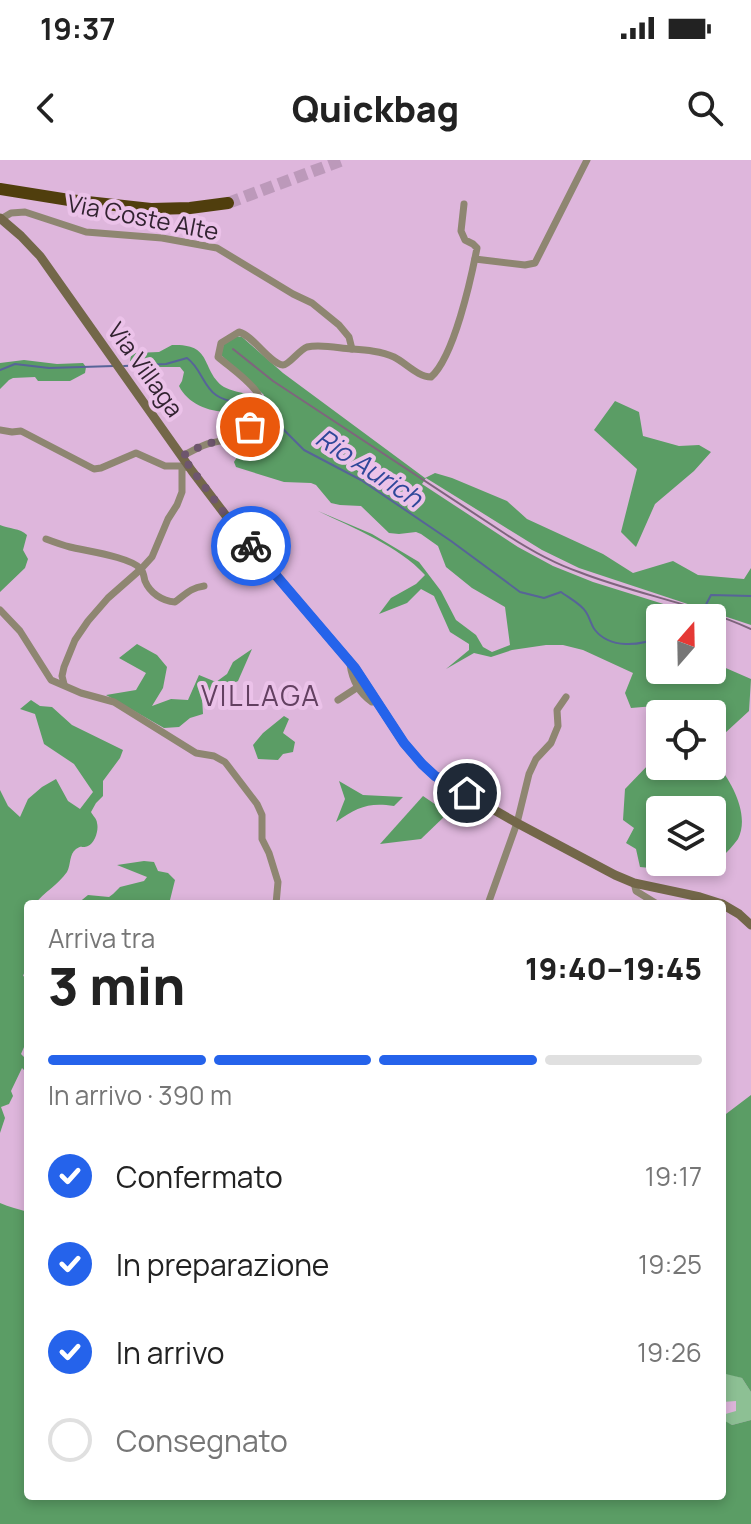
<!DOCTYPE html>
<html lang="it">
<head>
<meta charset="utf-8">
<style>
	:root { --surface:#fff; --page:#f2f2f2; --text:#222; --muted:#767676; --line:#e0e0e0; --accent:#2563eb }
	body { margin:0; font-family:Manrope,sans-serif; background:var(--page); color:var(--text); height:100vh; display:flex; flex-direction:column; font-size:30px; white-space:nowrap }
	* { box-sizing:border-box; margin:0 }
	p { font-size:26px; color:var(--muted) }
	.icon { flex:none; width:44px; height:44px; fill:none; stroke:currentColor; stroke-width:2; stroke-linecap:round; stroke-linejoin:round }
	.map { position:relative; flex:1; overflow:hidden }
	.sheet { position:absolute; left:24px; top:740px; width:702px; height:600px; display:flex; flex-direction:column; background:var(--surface); border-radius:8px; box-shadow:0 4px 12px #0003 }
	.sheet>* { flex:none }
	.needle { width:52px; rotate:20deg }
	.fabs { position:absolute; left:646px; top:444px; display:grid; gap:16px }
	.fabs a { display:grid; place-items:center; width:80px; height:80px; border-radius:8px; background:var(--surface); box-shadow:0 4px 12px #0003; font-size:40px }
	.pin { position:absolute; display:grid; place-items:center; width:68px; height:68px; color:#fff; margin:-34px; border:4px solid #fff; border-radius:50%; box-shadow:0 2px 8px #0007 }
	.courier { position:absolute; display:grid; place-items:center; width:80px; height:80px; margin:-40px; border:6px solid #2563eb; border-radius:50%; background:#fff; color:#222; box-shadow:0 2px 10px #0007 }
	.headline em { font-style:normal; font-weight:800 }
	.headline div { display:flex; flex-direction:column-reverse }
	.headline { display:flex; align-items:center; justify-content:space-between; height:136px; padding:0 24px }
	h1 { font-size:52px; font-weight:800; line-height:60px }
	.bar { display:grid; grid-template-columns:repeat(4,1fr); gap:12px 8px; align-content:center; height:96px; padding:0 24px }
	.bar i { height:10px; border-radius:6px; background:var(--line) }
	.bar .active { background:var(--accent) }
	.bar p { grid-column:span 4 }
	ol { padding:0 24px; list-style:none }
	li { display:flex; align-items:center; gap:24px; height:88px }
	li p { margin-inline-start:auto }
	li .icon { padding:8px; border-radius:50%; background:var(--accent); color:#fff; stroke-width:4 }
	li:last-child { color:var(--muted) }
	li i { width:44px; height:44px; border:4px solid var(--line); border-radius:50% }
	.status { display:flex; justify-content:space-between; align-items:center; height:56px; padding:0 40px; background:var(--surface); direction:ltr }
	.status svg { height:22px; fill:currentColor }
	header { display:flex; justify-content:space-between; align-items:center; height:104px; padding:0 24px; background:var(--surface); font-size:36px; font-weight:800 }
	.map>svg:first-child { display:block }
	.green { fill:#8dc094 }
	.forest { fill:#5b9d65 }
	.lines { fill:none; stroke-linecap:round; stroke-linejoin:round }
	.stream { stroke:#576498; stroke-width:2 }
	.highway-tunnel { stroke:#bc99ba; stroke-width:12; stroke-dasharray:12 6; stroke-linecap:butt }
	.street { stroke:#8e8671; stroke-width:7 }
	.secondary { stroke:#736749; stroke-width:9 }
	.highway { stroke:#503e0d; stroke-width:12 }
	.rail { stroke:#7f657e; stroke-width:2 }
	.done { stroke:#6e566d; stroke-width:8; stroke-dasharray:0 14.4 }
	.route { stroke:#2563eb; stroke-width:10 }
	.labels { text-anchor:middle; stroke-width:8; stroke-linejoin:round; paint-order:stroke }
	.street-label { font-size:24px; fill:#322331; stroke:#ebc2e9 }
	.water-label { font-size:26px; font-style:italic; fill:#2f4799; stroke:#ebc2e9 }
	.quarter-label { font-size:28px; letter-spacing:2px; fill:#634061; stroke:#ebc2e9 }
</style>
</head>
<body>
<div class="status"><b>19:37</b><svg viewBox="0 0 49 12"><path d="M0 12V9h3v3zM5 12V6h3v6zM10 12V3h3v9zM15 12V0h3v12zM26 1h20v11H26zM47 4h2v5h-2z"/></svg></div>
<header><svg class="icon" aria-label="back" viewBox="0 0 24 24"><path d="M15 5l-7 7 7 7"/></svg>Quickbag<svg class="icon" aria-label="search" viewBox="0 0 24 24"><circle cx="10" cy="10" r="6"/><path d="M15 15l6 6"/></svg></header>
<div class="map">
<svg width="751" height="1364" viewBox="0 0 751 1364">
	<rect width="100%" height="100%" fill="#deb6dc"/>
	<polygon class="green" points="726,1213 742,1218 751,1232 751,1260 732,1265 725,1262 722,1263 722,1255 736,1251 736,1241 722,1242 722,1218"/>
	<g class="forest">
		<path d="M234,176l8,1 41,36 142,105 10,-5 17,5 55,23 20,18 76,35 30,19 40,-12 25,14 46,4 7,-11v57l-172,-57 -37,-18 -116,-72 -4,6 96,63 35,19 40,16 112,35 -45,1v52h52v-8l39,17 -2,32 -37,34v-31h-22l-24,-9 -35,3 -6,-15 8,-20 -50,-23 -20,-5h-17l-34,5 -21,7 -17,-4 -28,16 23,-19v-6l-19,-12 -16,-36 -13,-7 -14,14 -28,11 12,-16 25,-14 9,-9c-26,-29 -72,-47 -107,-64l54,23 47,28 22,29 15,29 20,15 7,12 9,5 18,-7 -5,-38 -33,-19 -26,-21 -8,-21 -17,-12 -5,-2 -17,2 -10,-1 -28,-27 -21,-1 -9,-2 -15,-18 -5,-2 -27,-1 -48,-15 -2,-5c14,-21 25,-43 30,-67l-43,-40 3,-12z"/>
		<path d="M172,185c42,-2 28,25 52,42 7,4 17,5 25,8l2,4 -4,10c-23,8 -57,0 -68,-23l3,-5 2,-9 -4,-5h-43l-7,-6 1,-5 4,-3 24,-1z"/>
		<polygon points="24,200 57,204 83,203 86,207 85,213 70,221 38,221 35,217 13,218 9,220 0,229 0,203"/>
		<polygon points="615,241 639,252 643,276 679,286 699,285 711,292 694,311 655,344 636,387 621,372 637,309 594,270"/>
		<path d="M0,365c9,4 20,3 27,10l-4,15 5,9 -3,9 -25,24z"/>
		<polygon points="137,484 157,495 167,507 163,528 152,546 171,539 188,540 199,515 216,522 227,514 233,502 252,489 238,521 202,538 203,554 190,558 179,567 164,568 106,535 136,530 146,513 119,498"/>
		<path d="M31,540l9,6 12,1 20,18 51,25 -3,8 -17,23v15l-7,7 -5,9c2,4 6,7 6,11 2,7 -2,20 -9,23 -7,3 -5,-2 -12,3 -7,5 -5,16 -9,23 -9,13 -23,20 -32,32h-7v59l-5,13 5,2v60l-7,16 3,3h4v17l-6,-6 -11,23 2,5 -4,8 -8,3 4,11 -5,15v-343l8,16 12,11 8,-18 14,-12 14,-8 12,22 12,8 13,-17 -19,-28 -30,-20 -9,-30 -15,-5z"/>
		<polygon points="284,556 289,559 283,573 295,582 293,592 283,594 278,600 258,599 253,585 263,573"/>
		<path d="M712,598c17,19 39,55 26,81 -5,7 -11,13 -17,19l-9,-2v-46h-52v52h14l-2,8 -32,-3 -4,-18 -10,-6 8,-15 -11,-8 2,-31 25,-26 10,-2v5h52z"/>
		<path d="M339,621l24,14 40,2 -9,9c-25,-4 -37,1 -58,16l9,-23z"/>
		<polygon points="423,636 448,653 421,679 380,684"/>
		<polygon points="144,701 154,702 158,711 168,713 175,720 169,744 77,744 88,735 109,737 113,734 120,727 144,721 147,717 117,705"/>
		<polygon points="751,935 751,1232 742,1218 726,1214 722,1218 722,957"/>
		<path d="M0,1043c9,4 19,6 28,9v284h694v-73l3,-2 7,4 19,-5v104h-751z"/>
	</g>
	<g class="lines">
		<g class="stream">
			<path d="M124,206l42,-2 21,-6c14,10 16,28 29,37 12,9 26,6 39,12"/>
			<polyline points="0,210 15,204 49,208 114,206"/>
			<path d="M261,250l4,1 39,39 57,30 90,61 69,51 24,6 17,-6c8,6 20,12 25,20 4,6 5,13 9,18 15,19 45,16 65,7"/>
			<polyline points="699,458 711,435 751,436"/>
		</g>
		<polyline class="highway-tunnel" points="228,43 343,0"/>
		<g class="street">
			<polyline points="1,59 11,53 25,52 86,72 162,78 217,88 293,134 312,143 339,165 349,177 352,189"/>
			<polyline points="475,99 525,105 535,103 587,0"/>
			<polyline points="0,270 12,272 21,271 94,309 101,308 136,293 165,306 182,306"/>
			<path d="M182,296c9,-4 19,-11 29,-13 25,-6 33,-1 45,-28 3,-9 6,-16 0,-24 -10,-13 -25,-23 -38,-34l3,-14 18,-11c15,4 31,32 44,33 6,0 16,-15 24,-18 14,-3 31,1 44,2 14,1 30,2 43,8 12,6 24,20 37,20 23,-20 40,-98 46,-129l-4,-4 -8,-4 -4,-9 3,-27"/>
			<path d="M46,379c8,3 16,6 24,8 16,4 61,10 71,22 3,4 3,9 4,12 5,12 17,20 30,21 11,-8 15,-14 29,-16"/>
			<polyline points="0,450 20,471 51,520 81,533 114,542 196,593 214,596 225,602 257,644 262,655 262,679 269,693 278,722 276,744"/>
			<path d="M350,504c2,15 9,29 22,38l5,-1"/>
			<polyline points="64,524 62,516 64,507 75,480 88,461 108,438 141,409 152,397 168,359 177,345 182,332 182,306 189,308"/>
			<polyline points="338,540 358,527"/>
			<polyline points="634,723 636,731 657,744"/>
			<polyline points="488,744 517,663 529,614 536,599 551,583 558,566 557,550 566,537"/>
		</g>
		<g class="secondary">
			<polyline points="0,58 21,76 40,96 192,311 233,365 355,508 404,583 422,604 435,616 517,663 615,715 634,723 700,737 722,744"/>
			<polyline points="722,744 739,754 751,765"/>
		</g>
		<polyline class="highway" points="0,29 69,40 151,49 190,48 228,43"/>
		<path class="rail" d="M233,189l40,32 234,154c23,15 46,28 72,37 56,22 117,32 172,57"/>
	</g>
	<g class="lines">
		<path class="done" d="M250,267c-11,16 -27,12 -43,17 -9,3 -17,8 -25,12l51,69 18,21"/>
		<polyline class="route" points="251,386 355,508 404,583 422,604 435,616 467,633"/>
	</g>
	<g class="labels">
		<g class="street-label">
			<text transform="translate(143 58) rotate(11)" y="8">Via Coste Alte</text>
			<text transform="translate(145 210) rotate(54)" y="8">Via Villaga</text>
		</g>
		<g class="water-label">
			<text transform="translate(369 308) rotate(33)" y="9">Rio Aurich</text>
		</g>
		<g class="quarter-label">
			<text x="261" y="546">VILLAGA</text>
		</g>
	</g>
</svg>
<div class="fabs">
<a><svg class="needle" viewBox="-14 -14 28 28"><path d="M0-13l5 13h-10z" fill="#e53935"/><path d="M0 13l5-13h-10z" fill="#767676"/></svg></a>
<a><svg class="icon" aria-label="locate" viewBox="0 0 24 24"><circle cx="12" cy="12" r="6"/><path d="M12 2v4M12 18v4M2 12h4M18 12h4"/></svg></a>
<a><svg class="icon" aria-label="layers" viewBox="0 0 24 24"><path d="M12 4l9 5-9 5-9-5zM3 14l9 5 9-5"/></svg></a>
</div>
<div class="pin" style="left:250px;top:267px;background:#ea580c"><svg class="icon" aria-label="bag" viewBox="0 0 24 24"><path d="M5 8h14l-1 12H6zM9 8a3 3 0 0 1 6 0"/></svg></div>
<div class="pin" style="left:467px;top:633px;background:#1f2937"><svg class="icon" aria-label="home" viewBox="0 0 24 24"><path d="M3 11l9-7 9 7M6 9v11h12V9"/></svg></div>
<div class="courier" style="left:251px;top:386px"><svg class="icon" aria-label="bike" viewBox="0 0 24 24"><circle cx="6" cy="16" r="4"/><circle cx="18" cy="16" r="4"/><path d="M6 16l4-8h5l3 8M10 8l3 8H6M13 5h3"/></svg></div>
<section class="sheet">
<div class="headline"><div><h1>3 min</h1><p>Arriva tra</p></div><em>19:40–19:45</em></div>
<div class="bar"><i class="active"></i><i class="active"></i><i class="active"></i><i></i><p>In arrivo · 390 m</p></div>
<ol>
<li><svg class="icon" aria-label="check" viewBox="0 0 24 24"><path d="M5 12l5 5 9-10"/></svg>Confermato<p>19:17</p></li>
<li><svg class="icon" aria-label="check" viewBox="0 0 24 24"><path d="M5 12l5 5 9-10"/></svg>In preparazione<p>19:25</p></li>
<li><svg class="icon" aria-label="check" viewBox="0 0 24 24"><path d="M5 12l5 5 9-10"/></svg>In arrivo<p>19:26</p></li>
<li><i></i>Consegnato</li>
</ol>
</section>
</div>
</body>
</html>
